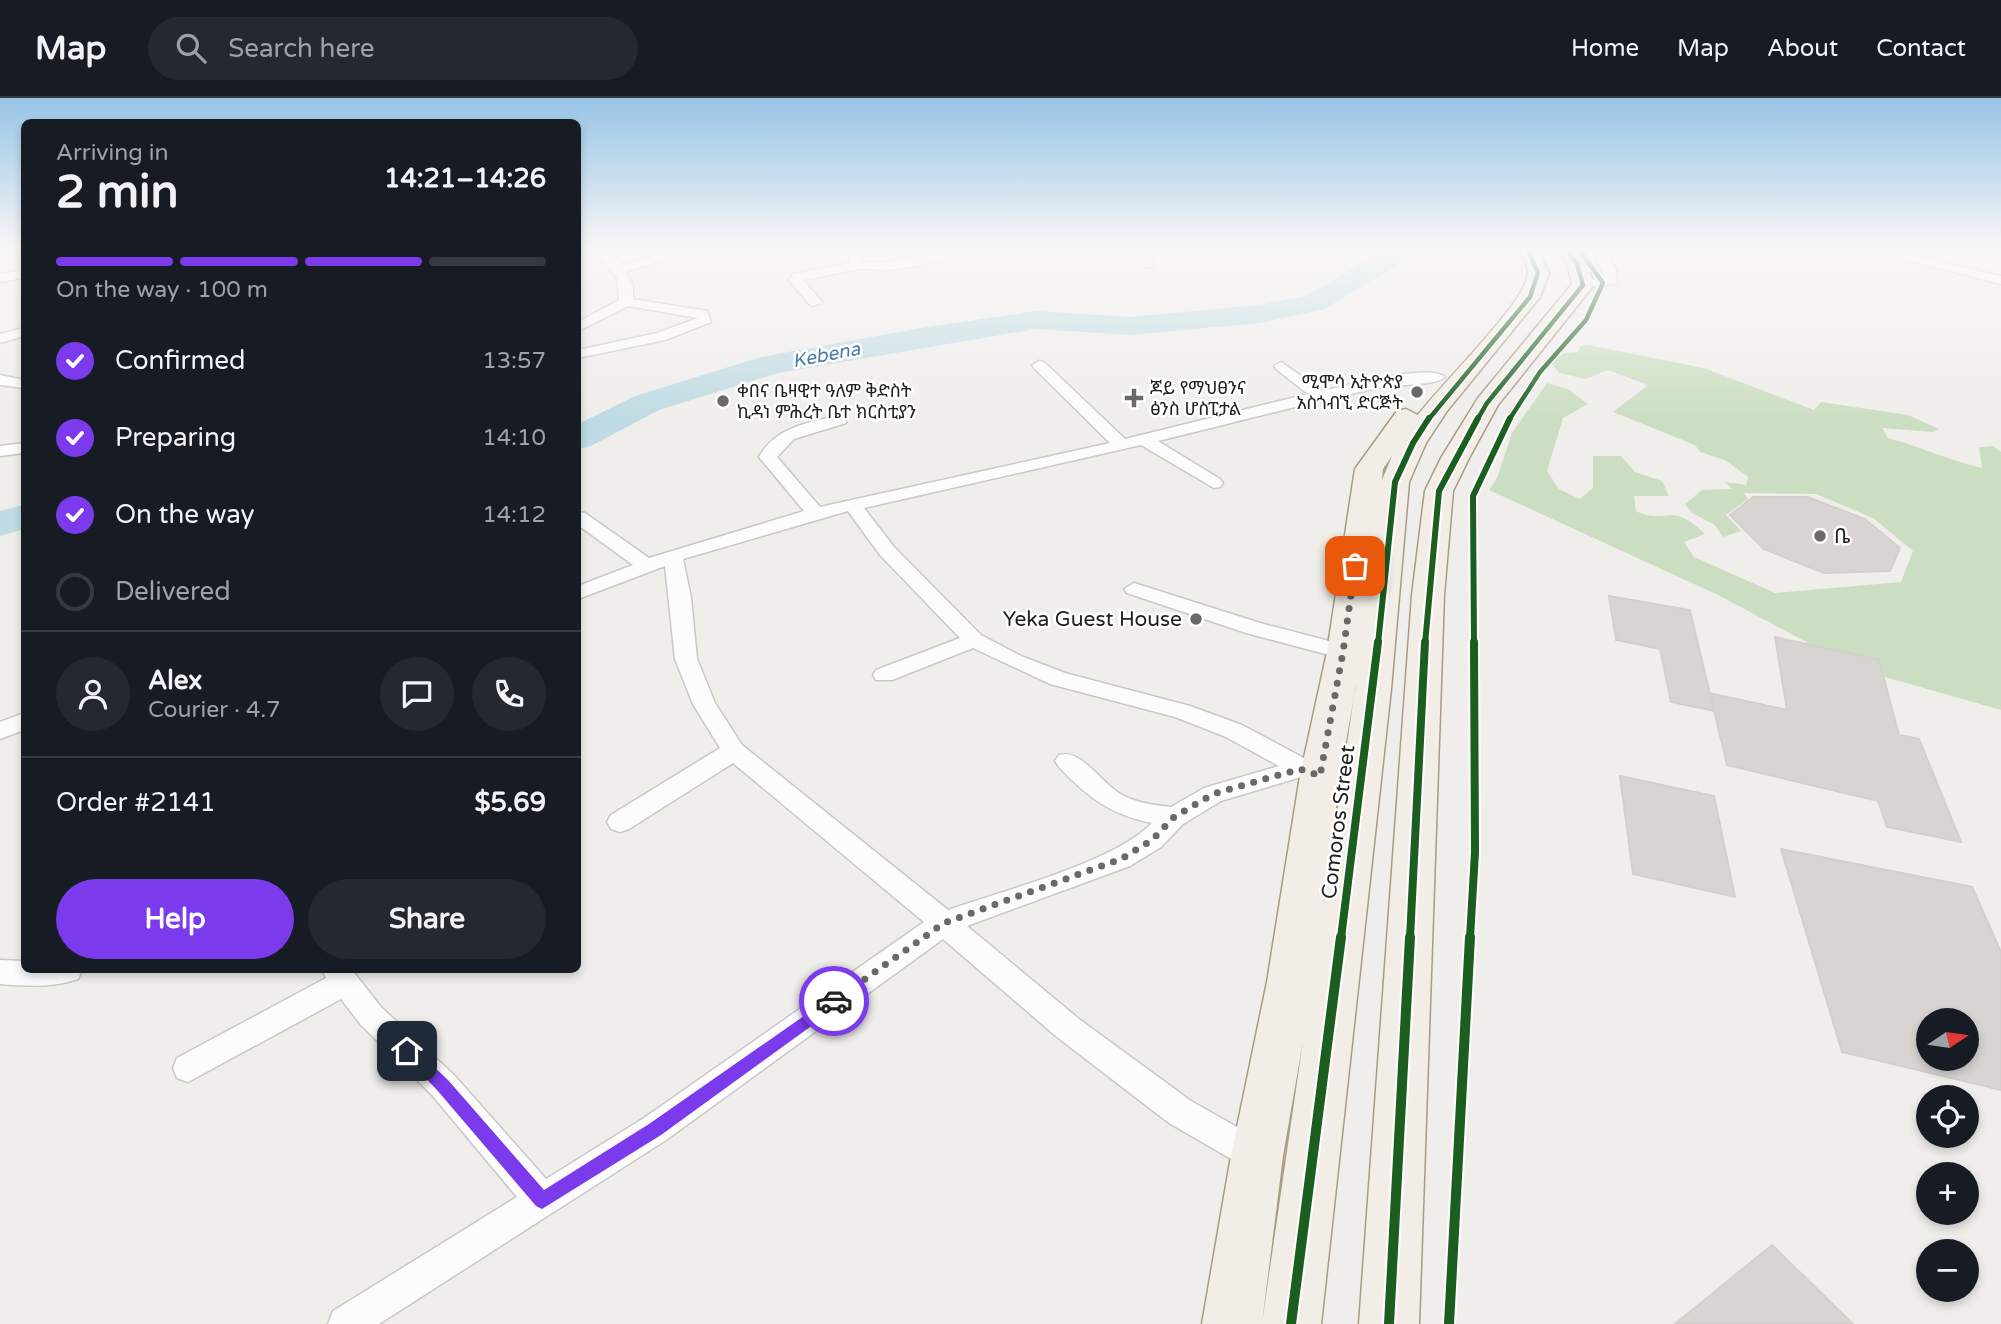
<!DOCTYPE html>
<html lang="en">
<head>
<meta charset="utf-8">
<style>
	:root { --surface:#171b24; --page:#242831; --text:#f1f3f6; --muted:#9ea1a6; --line:#363941; --accent:#7c3aed }
	body { margin:0; font-family:"Varela Round","Noto Sans Ethiopic",sans-serif; background:var(--page); color:var(--text); height:100vh; display:flex; flex-direction:column; font-size:26px; white-space:nowrap }
	* { box-sizing:border-box; margin:0 }
	p { font-size:23px; color:var(--muted) }
	.icon { flex:none; width:38px; height:38px; fill:none; stroke:currentColor; stroke-width:2; stroke-linecap:round; stroke-linejoin:round }
	.map { position:relative; flex:1; overflow:hidden }
	.panel { position:absolute; left:21px; top:21px; width:560px; height:854px; display:flex; flex-direction:column; background:var(--surface); border-radius:10px; box-shadow:0 4px 10px #0003 }
	.panel>* { flex:none }
	.needle { width:46px; rotate:77deg }
	.tools { position:absolute; left:1916px; top:910px; display:grid; gap:14px }
	.tools a { display:grid; place-items:center; width:63px; height:63px; border-radius:50%; background:var(--surface); box-shadow:0 4px 10px #0003; font-size:35px }
	.pin { position:absolute; display:grid; place-items:center; width:60px; height:60px; color:#fff; margin:-30px; border-radius:14px; box-shadow:0 4px 10px #0006 }
	.courier { position:absolute; display:grid; place-items:center; width:70px; height:70px; margin:-35px; border:5px solid #7c3aed; border-radius:50%; background:#fff; color:#222; box-shadow:0 2px 9px #0007 }
	.overview em { font-style:normal; font-weight:700 }
	.overview div { display:flex; flex-direction:column-reverse }
	.overview { display:flex; align-items:center; justify-content:space-between; height:119px; padding:0 35px }
	h1 { font-size:46px; font-weight:700; line-height:52px }
	.bar { display:grid; grid-template-columns:repeat(4,1fr); gap:10px 7px; align-content:center; height:84px; padding:0 35px }
	.bar i { height:9px; border-radius:5px; background:var(--line) }
	.bar .current { background:var(--accent) }
	.bar p { grid-column:span 4 }
	.line { display:flex; align-items:center; gap:18px; padding:0 35px; border-top:2px solid var(--line) }
	.line div { flex:1 }
	.round { display:grid; place-items:center; flex:none; width:74px; height:74px; border-radius:37px; background:var(--page) }
	ol { padding:0 35px; list-style:none }
	li { display:flex; align-items:center; gap:21px; height:77px }
	li p { margin-inline-start:auto }
	li .icon { padding:7px; border-radius:50%; background:var(--accent); color:#fff; stroke-width:4 }
	li:last-child { color:var(--muted) }
	li i { width:38px; height:38px; border:4px solid var(--line); border-radius:50% }
	.button { display:flex; gap:14px; margin-top:auto; padding:14px 35px }
	.button a { flex:1; height:80px; border-radius:42px; background:var(--accent); color:#fff; font-size:28px; font-weight:700; line-height:80px; text-align:center }
	.button a+a { background:var(--page); color:var(--text) }
	header { display:flex; align-items:center; gap:42px; box-sizing:border-box; height:98px; padding:0 35px; background:var(--surface); border-bottom:2px solid var(--line) }
	header strong { font-size:33px }
	nav { display:flex; gap:38px; margin-inline-start:auto; font-size:24px }
	.search { width:490px; height:63px; background:var(--page); display:flex; align-items:center; gap:18px; box-sizing:border-box; padding:0 24px; border-radius:38px; color:var(--muted); font-size:26px }
	.map>svg:first-child { display:block }
	.forest { fill:#cbdec1 }
	.lines { fill:none; stroke-linecap:round; stroke-linejoin:round }
	.river { fill:#bfdbe3; fill-rule:evenodd }
	.building { fill:#d7d4d2; stroke:#d3d0cc; stroke-width:2; fill-rule:evenodd }
	.minor-casing { stroke:#c9c8c7; stroke-width:3 }
	.primary-casing { stroke:#a79c86; stroke-width:3 }
	.minor { fill:#fdfcfc; fill-rule:evenodd }
	.primary { fill:#f3ede7; fill-rule:evenodd }
	.cycleway-far3-casing { stroke:#fff; stroke-width:7 }
	.cycleway-far2-casing { stroke:#fff; stroke-width:10 }
	.cycleway-far1-casing { stroke:#fff; stroke-width:12 }
	.cycleway-casing { stroke:#fff; stroke-width:14 }
	.cycleway-far3 { stroke:#1b5e20; stroke-width:4.5 }
	.cycleway-far2 { stroke:#1b5e20; stroke-width:6 }
	.cycleway-far1 { stroke:#1b5e20; stroke-width:8 }
	.cycleway { stroke:#1b5e20; stroke-width:10 }
	.route { fill:#7c3aed }
	.done { stroke:#6a6968; stroke-width:7; stroke-dasharray:0 12.6 }
	.poi-dot { fill:#6a6968; stroke:#fff; stroke-width:2.5 }
	.labels { text-anchor:middle; stroke-width:5; stroke-linejoin:round; paint-order:stroke }
	.far-poi-label { font-size:18px; fill:#222; stroke:#fff; text-anchor:start }
	.far-water-label { font-size:19px; font-style:italic; fill:#4a7aab; stroke:#fff }
	.poi-label { font-size:21px; fill:#222; stroke:#fff; text-anchor:start }
	.street-label { font-size:21px; fill:#222; stroke:#fff }
</style>
</head>
<body>
<header>
<strong>Map</strong>
<div class="search"><svg class="icon" aria-label="search" viewBox="0 0 24 24"><circle cx="10" cy="10" r="6"/><path d="M15 15l6 6"/></svg>Search here</div>
<nav><a>Home</a><a>Map</a><a>About</a><a>Contact</a></nav>
</header>
<div class="map">
<svg width="2001" height="1226" viewBox="0 0 2001 1226">
	<rect width="100%" height="100%" fill="#f0eeeb"/>
	<path class="forest" d="M1588,247l116,23 110,42 7,-8 87,13 31,14 -7,3 -50,-4 6,10c32,9 61,22 94,30l-3,-21 14,-1 8,6v258l-144,-41 -139,-74 -229,-105 8,-12 15,-45 35,-50 21,6 20,15 -25,14 -16,53 12,18 21,10 13,-11v-32h28l14,16 27,9 7,15h-35l2,15c32,15 34,-11 69,23l-21,8 10,15 81,36 126,-11 12,-31 -40,-33 -57,-24 -72,-1 4,6 -22,16 15,16 -18,6 -8,-12 -23,-12 -7,-9 17,-14 30,-1 -7,-7 21,3 2,-8 -23,-17 -25,-8 -5,-7 -82,-33 35,-27 -40,-15 -22,9 -27,-6 -8,-10 13,-10 13,-1 4,-6z"/>
	<g class="lines">
		<g class="river">
			<polygon points="1388,150 1419,150 1415,156 1325,211 1260,225 1131,237 1036,231 778,275 659,312 591,348 578,351 578,326 635,298 761,259 921,230 1036,213 1131,219 1260,207 1306,198"/>
			<polygon points="24,407 24,431 0,438 0,413"/>
		</g>
	</g>
	<g class="building">
		<polygon points="1753,399 1808,399 1865,421 1900,450 1890,473 1824,475 1764,451 1730,417"/>
		<polygon points="1609,498 1690,512 1714,613 1671,604 1660,551 1616,542"/>
		<polygon points="1775,539 1879,562 1899,637 1919,641 1961,744 1887,729 1878,703 1727,667 1710,595 1787,612"/>
		<polygon points="1620,678 1714,698 1735,799 1633,776"/>
		<path d="M1781,751l191,38 29,65v138l-159,-38zM1928,922h39v39h-39z"/>
		<polygon points="1772,1147 1853,1226 1675,1226"/>
	</g>
	<g class="lines">
		<defs>
			<g id="minor">
				<polygon points="594,150 606,150 621,167 681,150 699,150 626,174 633,187 633,201 707,213 711,224 665,242 578,260 578,252 657,235 698,220 628,208 578,233 578,224 619,202 617,180"/>
				<polygon points="772,150 792,150 777,155"/>
				<path d="M844,150h12l8,14c40,4 78,-17 117,-14l-63,18 -29,4 -30,-1 -56,11 20,23 -12,3 -22,-26 4,-6 58,-11z"/>
				<polygon points="1139,150 1151,150 1153,169 1145,169"/>
				<polygon points="1592,150 1604,150 1616,171 1617,186 1578,190 1578,184 1605,180"/>
				<polygon points="1860,150 1880,150 2001,178 2001,186"/>
				<polygon points="24,172 24,180 0,184 0,176"/>
				<polygon points="24,230 24,238 0,245 0,236"/>
				<path d="M1039,263l5,1 81,77 183,-45 -32,-25 -2,-3 7,-4 42,29c22,-5 106,-28 122,-14 -9,9 -48,7 -63,10 -75,16 -150,36 -224,54l62,38 3,4 -3,4 -6,1 -73,-43 -277,63 30,39 87,88 40,21 44,17 125,33 52,19 75,40 3,6 -3,6h-16l-80,24 -38,23 -22,23 -31,19 -163,60 112,93 112,82 78,44 4,11 -4,11 -12,5 -12,-5 -76,-44 -112,-86 -114,-98 -277,201 -287,184h-51l5,-13 184,-114 -85,-102 -71,-70 -20,-26 -153,83 -11,-4 -4,-10 4,-10 149,-80 -4,-8h30l29,37 73,68 92,104 98,-61 280,-196 -191,-159 -104,66 -9,3 -9,-3 -4,-7 4,-7 109,-67 -27,-44 -18,-45 -10,-93 -87,33v-13l55,-21 -55,-40v-13l7,1 64,45 155,-47 -45,-54c17,-31 50,-34 81,-42l6,2v6l-52,16 -17,18 43,50 290,-64 -76,-75 -2,-3zM848,413l32,44 80,83 -84,32 -3,5 3,5h16l81,-32 77,36 125,33 51,20 53,29 -75,22 -33,19c-17,-2 -34,-4 -49,-12 -20,-11 -41,-47 -63,-40l-4,6 4,6c28,30 52,48 93,56 -37,39 -150,68 -204,87l-206,-165 -27,-42 -18,-44 -6,-61 -8,-39z"/>
				<polygon points="0,277 24,282 24,290 0,287"/>
				<polygon points="24,345 24,355 0,358 0,348"/>
				<polygon points="1134,485 1260,525 1352,549 1355,554 1344,561 1246,535 1127,495 1124,491"/>
				<polygon points="24,615 24,632 0,641 0,624"/>
				<path d="M0,862l24,1v9h58l-4,9c-26,9 -51,7 -78,5z"/>
			</g>
			<g id="primary">
				<path d="M1517,150h20l12,25 -9,24 -93,114 -21,32 -17,39 -18,207 -70,635h-119l29,-168 36,-174 33,-206 27,-124 28,-183 42,-58 9,-2 12,6c22,-29 104,-110 109,-137 3,-12 -4,-21 -10,-30zM1392,358l-10,24 1,-11zM1356,587l-1,4 -32,221 17,-134zM1303,943l-41,282 21,-167z"/>
				<polygon points="1556,150 1576,150 1587,166 1594,187 1498,307 1469,360 1453,393 1444,497 1419,1226 1359,1226 1412,497 1425,393 1441,360 1478,300 1572,186 1567,166"/>
			</g>
		</defs>
		<use href="#minor" class="minor-casing"/>
		<use href="#primary" class="primary-casing"/>
		<use href="#minor" class="minor"/>
		<use href="#primary" class="primary"/>
		<defs>
			<g id="cycleway-far3">
				<polyline points="1428,322 1530,199 1538,175 1527,150"/>
				<polyline points="1477,322 1487,305 1583,187 1577,166 1566,150"/>
				<polyline points="1509,322 1540,274 1586,222 1603,185 1578,150"/>
			</g>
			<g id="cycleway-far2">
				<polyline points="1378,546 1395,384 1413,345 1429,320"/>
				<polyline points="1425,546 1439,393 1478,320"/>
				<polyline points="1474,546 1473,398 1510,320"/>
			</g>
			<g id="cycleway-far1">
				<polyline points="1341,840 1378,544"/>
				<polyline points="1410,840 1425,544"/>
				<polyline points="1470,840 1475,754 1474,544"/>
			</g>
			<g id="cycleway">
				<polyline points="1291,1226 1341,839"/>
				<polyline points="1389,1226 1410,839"/>
				<polyline points="1449,1226 1470,839"/>
			</g>
		</defs>
		<use href="#cycleway-far3" class="cycleway-far3-casing"/>
		<use href="#cycleway-far2" class="cycleway-far2-casing"/>
		<use href="#cycleway-far1" class="cycleway-far1-casing"/>
		<use href="#cycleway" class="cycleway-casing"/>
		<use href="#cycleway-far3" class="cycleway-far3"/>
		<use href="#cycleway-far2" class="cycleway-far2"/>
		<use href="#cycleway-far1" class="cycleway-far1"/>
		<use href="#cycleway" class="cycleway"/>
	</g>
	<linearGradient id="sky" x2="0" y2="1"><stop stop-color="#97c4e6"/><stop offset="0.47" stop-color="#f8f7f6"/><stop offset="1" stop-color="#f8f7f6" stop-opacity="0"/></linearGradient>
	<rect width="2001" height="321" fill="url(#sky)"/>
	<polygon class="route" points="834,897 839,899 839,908 661,1037 542,1111 536,1108 437,992 399,953 401,948 412,948 448,982 544,1092 649,1026"/>
	<g class="lines">
		<polyline class="done" points="834,903 944,825 1121,761 1152,742 1174,719 1213,696 1300,671 1320,678 1343,554 1355,468"/>
	</g>
	<g class="poi-dot">
		<circle cx="1417" cy="294" r="7"/>
		<path d="M1130.5 289.5h7v7h7v7h-7v7h-7v-7h-7v-7h7z"/>
		<circle cx="723" cy="303" r="7"/>
		<circle cx="1820" cy="438" r="7"/>
		<circle cx="1196" cy="521" r="7"/>
	</g>
	<g class="labels">
		<g class="far-poi-label">
			<text x="1403" y="290" text-anchor="end">ሚሞሳ ኢትዮጵያ<tspan x="1403" dy="21">አስጎብኚ ድርጅት</tspan></text>
			<text x="1150" y="296">ጆይ የማህፀንና<tspan x="1150" dy="21">ፅንስ ሆስፒታል</tspan></text>
			<text x="737" y="299">ቀበና ቤዛዊተ ዓለም ቅድስት<tspan x="737" dy="21">ኪዳነ ምሕረት ቤተ ክርስቲያን</tspan></text>
		</g>
		<g class="far-water-label">
			<text transform="translate(826 256) rotate(-11)" y="7">Kebena</text>
		</g>
		<g class="poi-label">
			<text x="1834" y="445">ቤ</text>
			<text x="1182" y="528" text-anchor="end">Yeka Guest House</text>
		</g>
		<g class="street-label">
			<text transform="translate(1338 724) rotate(-83)" y="7">Comoros Street</text>
		</g>
	</g>
</svg>
<div class="tools">
<a><svg class="needle" viewBox="-14 -14 28 28"><path d="M0-13l5 13h-10z" fill="#e53935"/><path d="M0 13l5-13h-10z" fill="#9ea1a6"/></svg></a>
<a><svg class="icon" aria-label="locate" viewBox="0 0 24 24"><circle cx="12" cy="12" r="6"/><path d="M12 2v4M12 18v4M2 12h4M18 12h4"/></svg></a>
<a>+</a>
<a>−</a>
</div>
<div class="pin" style="left:1355px;top:468px;background:#ea580c"><svg class="icon" aria-label="bag" viewBox="0 0 24 24"><path d="M5 8h14l-1 12H6zM9 8a3 3 0 0 1 6 0"/></svg></div>
<div class="pin" style="left:407px;top:953px;background:#1f2937"><svg class="icon" aria-label="home" viewBox="0 0 24 24"><path d="M3 11l9-7 9 7M6 9v11h12V9"/></svg></div>
<div class="courier" style="left:834px;top:903px"><svg class="icon" aria-label="car" viewBox="0 0 24 24"><path d="M5 17H2v-5l4-1 3-4h7l3 4 3 1v5h-3M9 17h6M6 11h13"/><circle cx="7" cy="17" r="2"/><circle cx="17" cy="17" r="2"/></svg></div>
<section class="panel">
<div class="overview"><div><h1>2 min</h1><p>Arriving in</p></div><em>14:21–14:26</em></div>
<div class="bar"><i class="current"></i><i class="current"></i><i class="current"></i><i></i><p>On the way · 100 m</p></div>
<ol>
<li><svg class="icon" aria-label="check" viewBox="0 0 24 24"><path d="M5 12l5 5 9-10"/></svg>Confirmed<p>13:57</p></li>
<li><svg class="icon" aria-label="check" viewBox="0 0 24 24"><path d="M5 12l5 5 9-10"/></svg>Preparing<p>14:10</p></li>
<li><svg class="icon" aria-label="check" viewBox="0 0 24 24"><path d="M5 12l5 5 9-10"/></svg>On the way<p>14:12</p></li>
<li><i></i>Delivered</li>
</ol>
<div class="line" style="height:126px"><a class="round"><svg class="icon" aria-label="person" viewBox="0 0 24 24"><circle cx="12" cy="8" r="4"/><path d="M4 21q1-7 8-7t8 7"/></svg></a><div><b>Alex</b><p>Courier · 4.7</p></div><a class="round"><svg class="icon" aria-label="chat" viewBox="0 0 24 24"><path d="M4 5h16v11H9l-5 4z"/></svg></a><a class="round"><svg class="icon" aria-label="phone" viewBox="0 0 24 24"><path d="M5 4h4l2 5-3 2q2 4 5 5l2-3 5 2v4C11 20 4 13 5 4z"/></svg></a></div>
<div class="line" style="height:91px"><div>Order #2141</div><b>$5.69</b></div>
<div class="button"><a>Help</a><a>Share</a></div>
</section>
</div>
</body>
</html>
